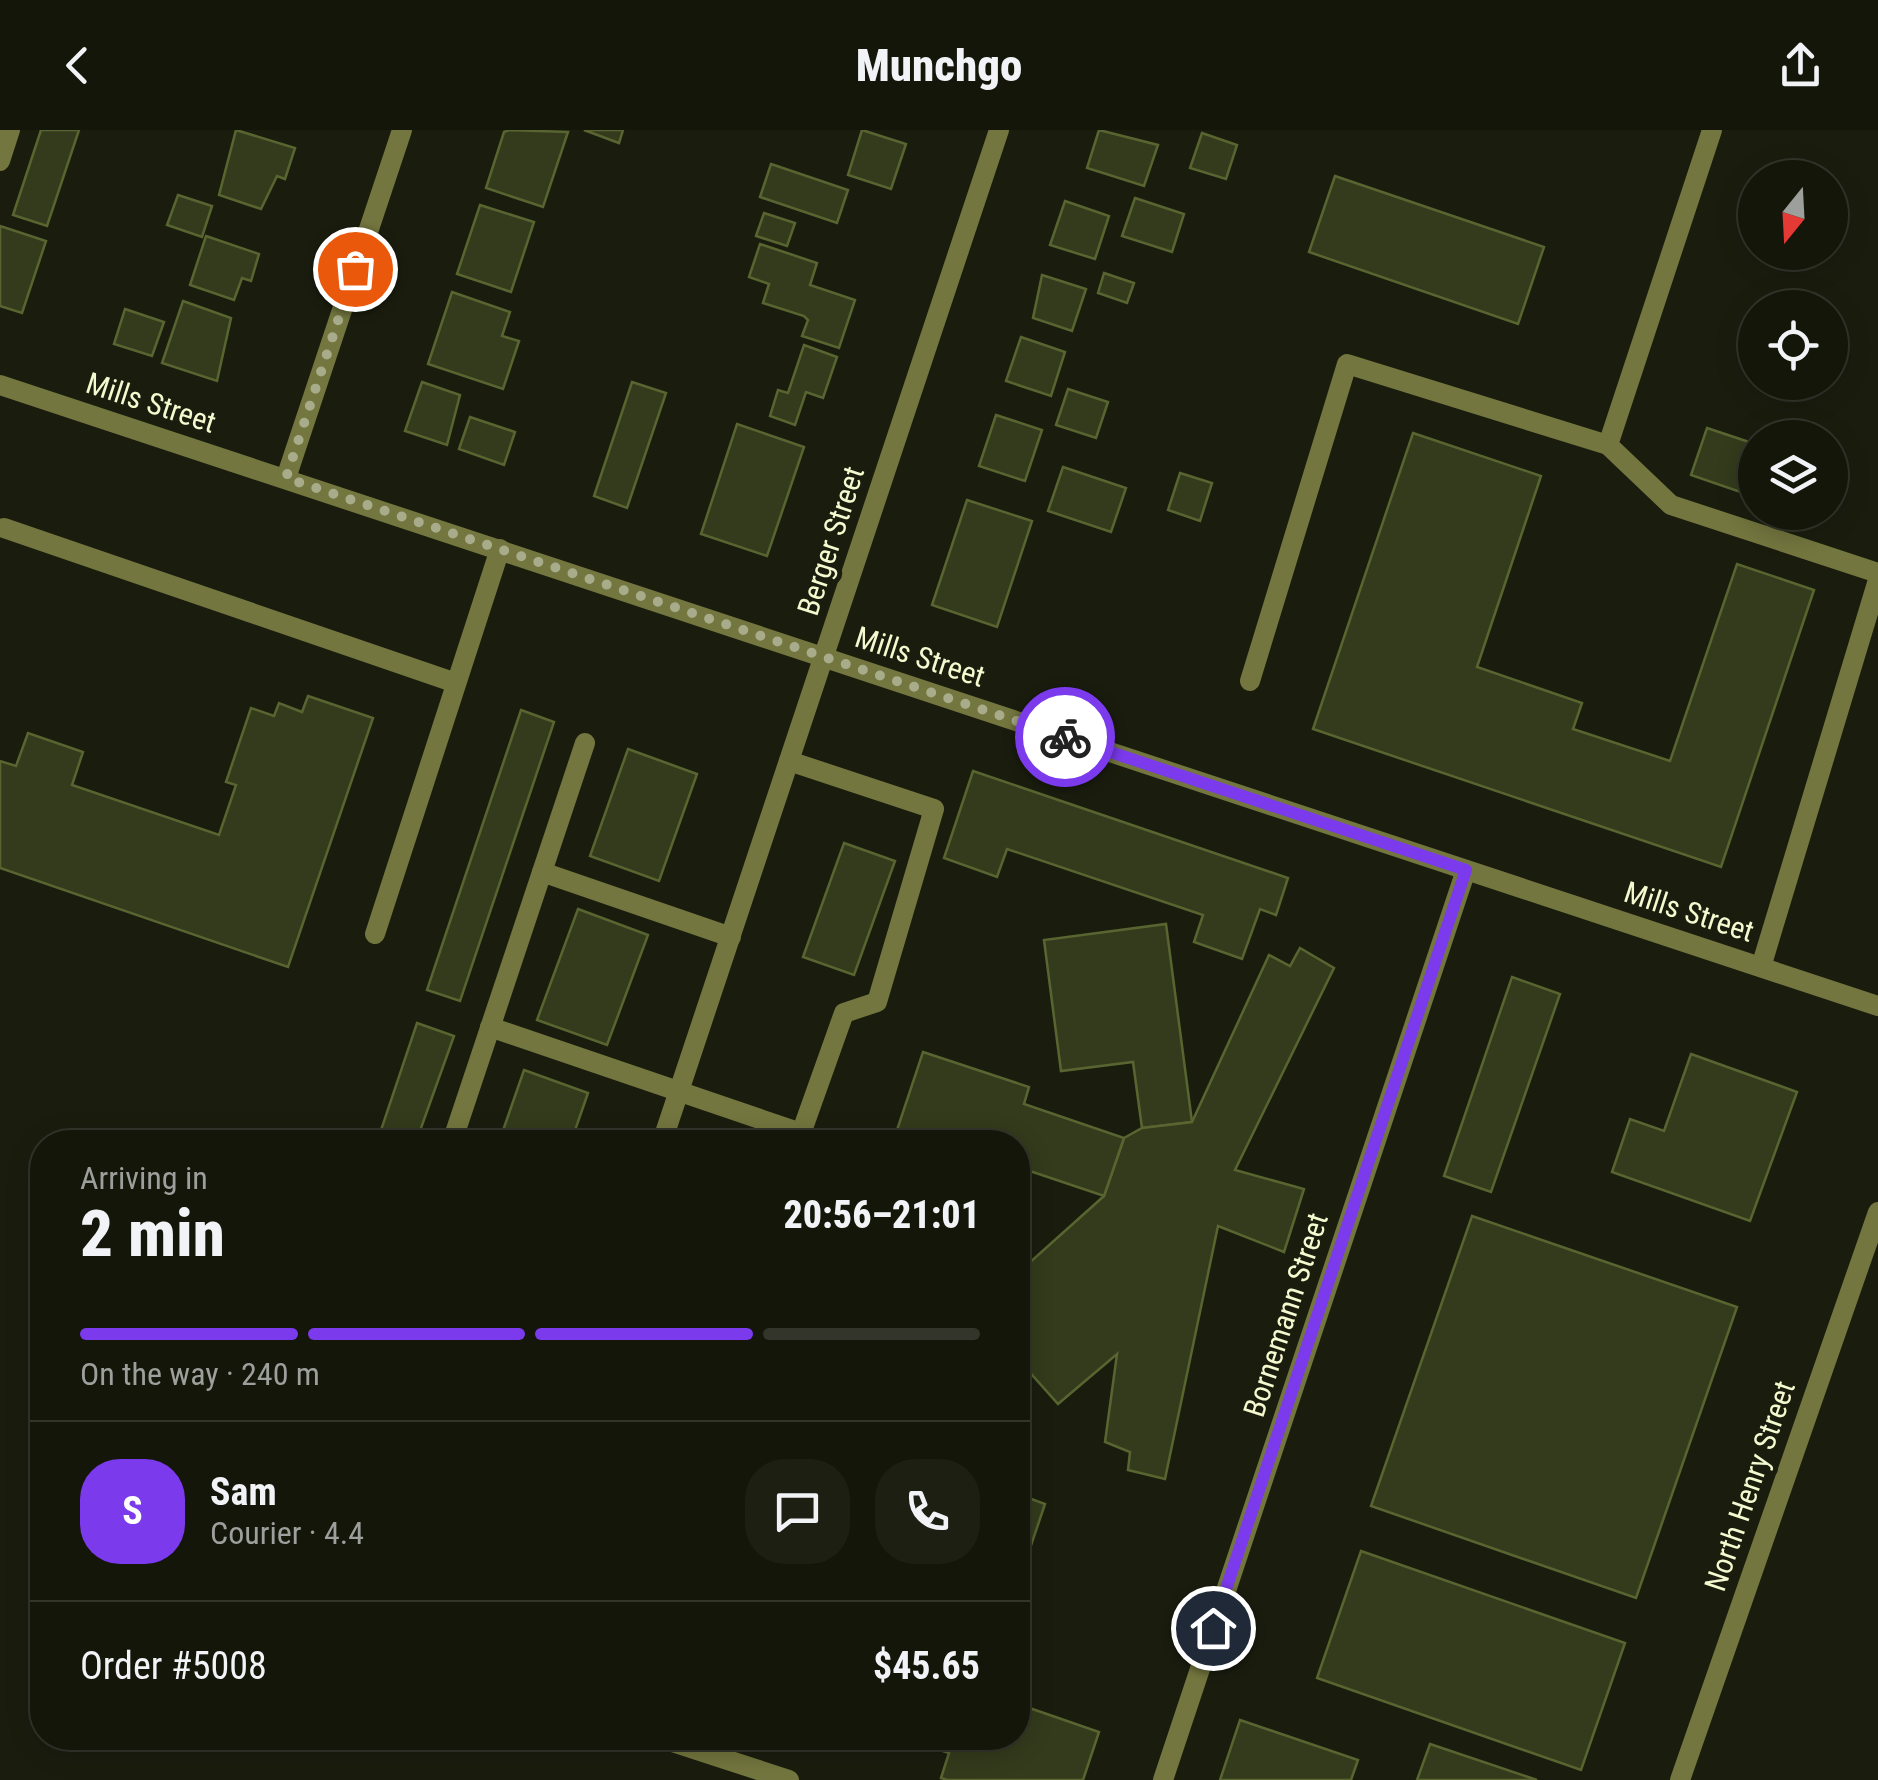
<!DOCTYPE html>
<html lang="en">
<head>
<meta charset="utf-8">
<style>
	:root { --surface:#14160a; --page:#1d1f13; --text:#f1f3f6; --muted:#9d9f9c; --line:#33352b; --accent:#7c3aed }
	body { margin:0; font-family:"Roboto Condensed",sans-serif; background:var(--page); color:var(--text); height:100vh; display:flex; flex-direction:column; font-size:38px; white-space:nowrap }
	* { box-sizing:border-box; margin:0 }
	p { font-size:32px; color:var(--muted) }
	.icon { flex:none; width:55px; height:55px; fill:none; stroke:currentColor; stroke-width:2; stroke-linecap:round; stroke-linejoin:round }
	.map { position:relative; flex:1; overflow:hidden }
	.details { position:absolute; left:30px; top:1000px; width:1000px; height:620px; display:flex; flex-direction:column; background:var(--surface); border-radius:40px; box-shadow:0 5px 25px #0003,0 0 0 2px var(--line) }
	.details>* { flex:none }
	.needle { width:65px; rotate:198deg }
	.buttons { position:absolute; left:1738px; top:30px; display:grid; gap:20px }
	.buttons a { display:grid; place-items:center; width:110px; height:110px; border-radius:50%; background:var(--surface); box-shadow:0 5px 25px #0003,0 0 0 2px var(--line); font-size:50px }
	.pin { position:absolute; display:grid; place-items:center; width:85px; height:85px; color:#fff; margin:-42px; border:5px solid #fff; border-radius:50%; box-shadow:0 2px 10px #0007 }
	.courier { position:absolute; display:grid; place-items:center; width:100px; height:100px; margin:-50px; border:8px solid #7c3aed; border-radius:50%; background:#fff; color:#222; box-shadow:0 2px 12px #0007 }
	.head em { font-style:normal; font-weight:800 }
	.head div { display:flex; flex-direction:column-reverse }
	.head { display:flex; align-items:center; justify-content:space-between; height:170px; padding:0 50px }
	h1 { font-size:65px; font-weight:800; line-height:75px }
	.bar { display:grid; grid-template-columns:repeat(4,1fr); gap:15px 10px; align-content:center; height:120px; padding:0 50px }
	.bar i { height:12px; border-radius:8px; background:var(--line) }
	.bar .active { background:var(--accent) }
	.bar p { grid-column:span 4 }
	.line { display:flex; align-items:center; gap:25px; padding:0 50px; border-top:2px solid var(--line) }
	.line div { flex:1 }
	.round { display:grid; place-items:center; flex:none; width:105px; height:105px; border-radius:40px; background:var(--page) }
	header { display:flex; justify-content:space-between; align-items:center; height:130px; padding:0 50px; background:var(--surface); font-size:45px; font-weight:800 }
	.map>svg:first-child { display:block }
	.building { fill:#343b1c; stroke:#596531; stroke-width:2.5 }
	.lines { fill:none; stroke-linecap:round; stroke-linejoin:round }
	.service { stroke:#73763e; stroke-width:20 }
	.minor { stroke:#73763e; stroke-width:20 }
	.done { stroke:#a8ac8b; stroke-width:10; stroke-dasharray:0 18 }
	.route { stroke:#7c3aed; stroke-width:12 }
	.labels { text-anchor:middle; stroke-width:10; stroke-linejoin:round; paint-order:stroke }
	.street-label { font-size:30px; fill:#f4f9cf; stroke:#1a1d0e }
</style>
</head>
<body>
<header><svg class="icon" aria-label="back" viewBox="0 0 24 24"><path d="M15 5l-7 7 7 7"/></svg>Munchgo<svg class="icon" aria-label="share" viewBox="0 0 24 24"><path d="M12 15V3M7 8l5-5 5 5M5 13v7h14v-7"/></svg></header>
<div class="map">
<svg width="1878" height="1650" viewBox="0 0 1878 1650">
	<rect width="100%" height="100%" fill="#1a1d0e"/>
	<g class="building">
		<polygon points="41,0 79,0 47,96 13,85"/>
		<polygon points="236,0 295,18 285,49 277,46 261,79 219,65"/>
		<polygon points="509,0 568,2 543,77 486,58 504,2"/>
		<polygon points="584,0 623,0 619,13"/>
		<polygon points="862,0 906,14 891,59 848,45"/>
		<polygon points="1099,0 1158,15 1144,56 1087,38"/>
		<polygon points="1202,3 1237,15 1226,49 1190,38"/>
		<polygon points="771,34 848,60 837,93 760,67"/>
		<polygon points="1335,46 1544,117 1518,194 1309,122"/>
		<polygon points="178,65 212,76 202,107 167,95"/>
		<polygon points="1135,68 1184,84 1172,122 1122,106"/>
		<polygon points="1065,71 1109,86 1095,129 1050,115"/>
		<polygon points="480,75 534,92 511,162 457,144"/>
		<polygon points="764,83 795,93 787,116 756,106"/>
		<polygon points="0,96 46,111 22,183 0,176"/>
		<polygon points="206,106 259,124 251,151 242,148 234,170 190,155"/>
		<polygon points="760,114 817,133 810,155 855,170 839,218 802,206 808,190 804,186 763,173 769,154 749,147"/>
		<polygon points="1104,143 1134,153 1127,173 1098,163"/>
		<polygon points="1042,145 1086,159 1072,201 1033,188"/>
		<polygon points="452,162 510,182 502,206 519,211 503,259 428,234"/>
		<polygon points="183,171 231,188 217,251 162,233"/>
		<polygon points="125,179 164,192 152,226 114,214"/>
		<polygon points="1021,207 1065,222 1051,266 1006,251"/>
		<polygon points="804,215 837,227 823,268 806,262 795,295 770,286 778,260 788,263"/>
		<polygon points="422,252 460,265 447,315 405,301"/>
		<polygon points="632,252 666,263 627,378 594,366"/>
		<polygon points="1068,259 1108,272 1096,308 1056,295"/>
		<polygon points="996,285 1042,300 1025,351 979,336"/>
		<polygon points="470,287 515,302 504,335 459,319"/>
		<polygon points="737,294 804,317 767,426 701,404"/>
		<polygon points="1707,298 1755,314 1755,367 1691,345"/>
		<polygon points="1413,303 1541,346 1477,537 1582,573 1573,599 1670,631 1737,434 1814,460 1721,737 1313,599"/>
		<polygon points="1063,337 1126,358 1111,402 1048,381"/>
		<polygon points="1180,343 1212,353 1200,391 1168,380"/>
		<polygon points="967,370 1032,391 997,497 932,475"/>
		<polygon points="308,566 373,588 288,837 0,738 0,631 16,636 28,603 83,622 72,655 219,705 236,655 226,652 251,578 274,586 279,573 302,582"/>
		<polygon points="521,580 554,592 460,871 427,860"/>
		<polygon points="628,619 697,644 659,751 590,726"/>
		<polygon points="973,641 1288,748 1276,785 1260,779 1242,829 1194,812 1203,785 1007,719 997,747 944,728"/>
		<polygon points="844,713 895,731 854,845 803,827"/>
		<polygon points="578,779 648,805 607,915 537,890"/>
		<polygon points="1166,794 1192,992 1142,998 1133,932 1061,941 1044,810"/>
		<polygon points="1300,818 1334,838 1235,1040 1304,1059 1284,1122 1218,1096 1165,1349 1128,1340 1130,1322 1105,1312 1117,1224 1058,1274 1024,1236 1018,1240 1018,1143 1104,1066 1124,1008 1142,998 1192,992 1269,825 1290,836"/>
		<polygon points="1512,847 1560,864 1491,1062 1444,1046"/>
		<polygon points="417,893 454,906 416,1012 377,1012"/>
		<polygon points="923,922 1029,957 1024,974 1124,1008 1104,1066 1018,1037 1018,1012 893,1012"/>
		<polygon points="1691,924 1797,962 1750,1091 1612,1042 1630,989 1664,1001"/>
		<polygon points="524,940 588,963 571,1012 499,1012"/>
		<polygon points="1472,1086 1737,1177 1636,1468 1371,1376"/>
		<polygon points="1018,1364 1045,1374 1018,1454"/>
		<polygon points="1361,1421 1625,1513 1581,1640 1317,1548"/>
		<polygon points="1018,1574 1099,1602 1083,1650 947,1650 941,1648 949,1623 903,1608 1018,1608"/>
		<polygon points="1240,1590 1358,1630 1351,1650 1220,1650"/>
		<polygon points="1430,1614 1537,1650 1417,1650"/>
	</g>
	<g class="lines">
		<g class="service">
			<polyline points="1712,0 1608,315 1671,375 1878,443"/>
			<polyline points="0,31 10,0"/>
			<polyline points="4,398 456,553"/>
			<polyline points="1250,551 1347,234 1608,315"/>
			<polyline points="789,631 934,679 877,872 844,883 798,1012"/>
			<polyline points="542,742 731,807"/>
			<polyline points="375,804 500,419"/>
			<polyline points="1761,837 1878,450"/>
			<polyline points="490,897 801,1003"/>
			<polyline points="452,1012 585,613"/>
		</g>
		<g class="minor">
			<polyline points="0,255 1878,876"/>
			<polyline points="286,348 402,0"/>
			<polyline points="662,1012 999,0"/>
			<polyline points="660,1608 789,1650"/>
			<polyline points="1163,1650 1466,740"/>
			<polyline points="1680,1650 1878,1082"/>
		</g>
	</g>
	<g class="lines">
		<polyline class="done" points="355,139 286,348 1065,607"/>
		<polyline class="route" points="1065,607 1466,740 1213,1498"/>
	</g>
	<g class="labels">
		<g class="street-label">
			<text transform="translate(151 273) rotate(18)" y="10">Mills Street</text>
			<text transform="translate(831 411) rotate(-72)" y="10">Berger Street</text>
			<text transform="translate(920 527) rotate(18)" y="10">Mills Street</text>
			<text transform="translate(1689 782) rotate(18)" y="10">Mills Street</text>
			<text transform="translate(1286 1185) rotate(-72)" y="10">Bornemann Street</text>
			<text transform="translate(1750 1356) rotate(-71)" y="10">North Henry Street</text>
		</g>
	</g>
</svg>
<div class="buttons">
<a><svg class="needle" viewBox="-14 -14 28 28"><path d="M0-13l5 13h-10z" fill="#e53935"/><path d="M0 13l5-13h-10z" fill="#9d9f9c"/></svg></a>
<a><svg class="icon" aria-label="locate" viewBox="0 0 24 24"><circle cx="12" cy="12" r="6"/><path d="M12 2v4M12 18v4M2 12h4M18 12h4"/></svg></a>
<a><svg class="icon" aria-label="layers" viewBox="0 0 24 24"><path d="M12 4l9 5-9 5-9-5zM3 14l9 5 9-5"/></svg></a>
</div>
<div class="pin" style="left:355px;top:139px;background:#ea580c"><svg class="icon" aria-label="bag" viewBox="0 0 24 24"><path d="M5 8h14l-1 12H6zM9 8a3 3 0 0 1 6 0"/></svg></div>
<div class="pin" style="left:1213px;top:1498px;background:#1f2937"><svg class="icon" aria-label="home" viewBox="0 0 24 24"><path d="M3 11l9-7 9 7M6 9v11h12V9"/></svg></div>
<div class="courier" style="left:1065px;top:607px"><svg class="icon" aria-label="bike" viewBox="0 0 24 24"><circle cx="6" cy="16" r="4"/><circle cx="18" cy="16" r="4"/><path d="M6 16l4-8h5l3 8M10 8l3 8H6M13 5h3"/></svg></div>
<section class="details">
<div class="head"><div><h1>2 min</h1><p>Arriving in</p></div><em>20:56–21:01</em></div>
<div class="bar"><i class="active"></i><i class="active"></i><i class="active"></i><i></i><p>On the way · 240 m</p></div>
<div class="line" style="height:180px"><b class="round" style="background:var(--accent);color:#fff">S</b><div><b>Sam</b><p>Courier · 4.4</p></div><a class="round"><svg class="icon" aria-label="chat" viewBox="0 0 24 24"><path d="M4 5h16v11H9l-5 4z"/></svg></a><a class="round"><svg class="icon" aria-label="phone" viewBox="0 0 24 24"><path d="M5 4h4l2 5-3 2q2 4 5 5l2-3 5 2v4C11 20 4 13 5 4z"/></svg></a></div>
<div class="line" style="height:130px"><div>Order #5008</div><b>$45.65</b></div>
</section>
</div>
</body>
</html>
